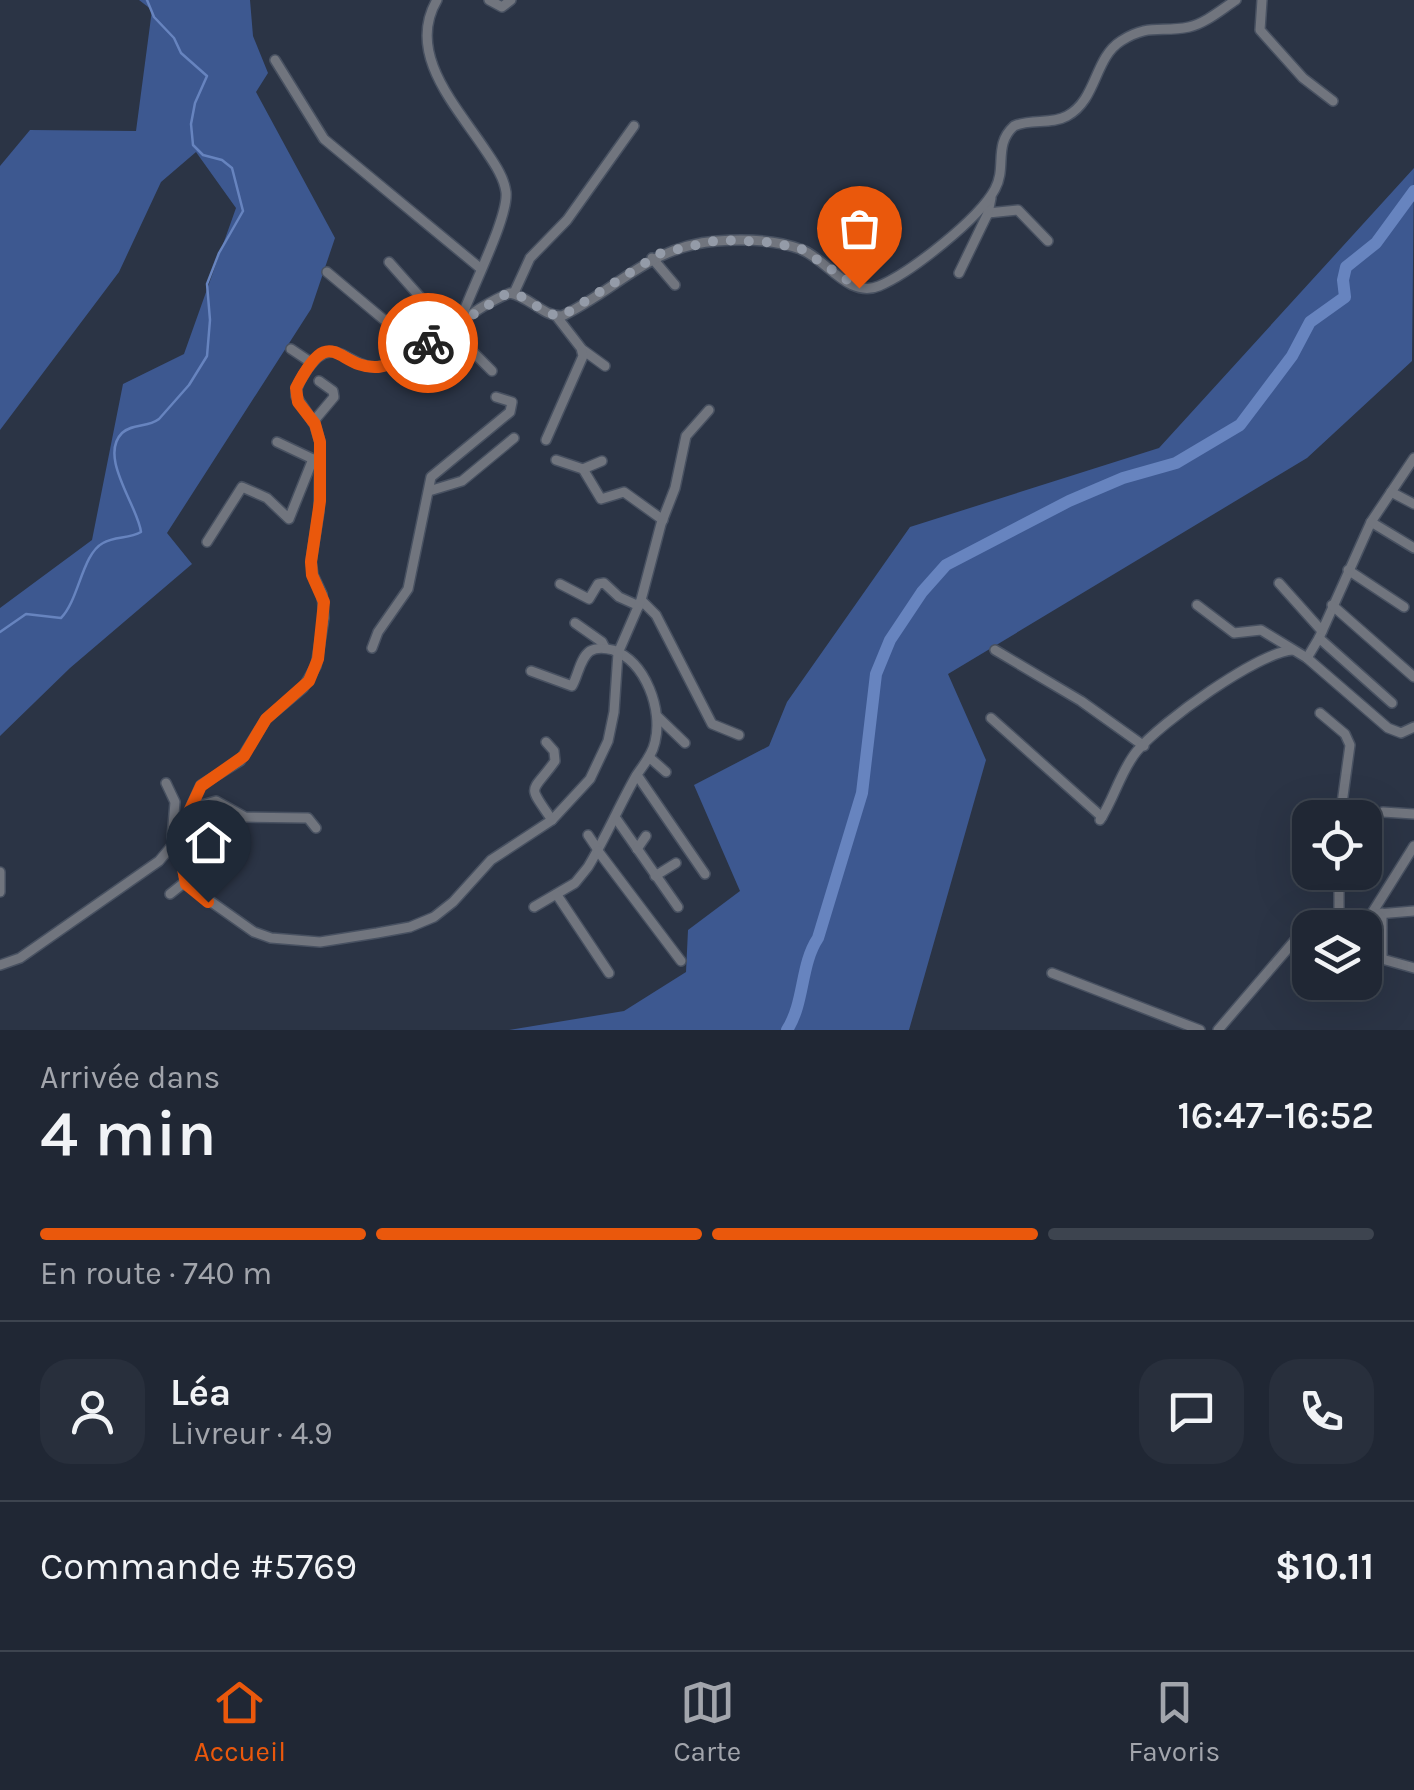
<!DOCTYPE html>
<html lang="fr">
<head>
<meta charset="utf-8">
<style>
	:root { --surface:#202734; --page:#282f3c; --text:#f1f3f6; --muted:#a2a5ac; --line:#3d444f; --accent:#ea580c }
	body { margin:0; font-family:Karla,sans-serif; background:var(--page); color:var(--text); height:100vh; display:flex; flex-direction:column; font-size:38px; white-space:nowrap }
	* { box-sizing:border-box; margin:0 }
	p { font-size:32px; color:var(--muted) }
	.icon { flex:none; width:55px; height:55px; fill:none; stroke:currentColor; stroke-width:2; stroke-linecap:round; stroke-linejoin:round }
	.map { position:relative; height:1030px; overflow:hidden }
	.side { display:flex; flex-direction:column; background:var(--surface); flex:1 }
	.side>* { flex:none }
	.buttons { position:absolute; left:1292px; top:800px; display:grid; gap:20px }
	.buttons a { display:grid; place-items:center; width:90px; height:90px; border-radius:20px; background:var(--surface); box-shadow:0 10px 40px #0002,0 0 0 2px var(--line); font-size:50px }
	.pin { position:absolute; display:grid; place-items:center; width:85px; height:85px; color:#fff; margin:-102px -42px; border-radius:50% 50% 50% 0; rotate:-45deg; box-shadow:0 0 10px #0007 }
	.pin .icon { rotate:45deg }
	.courier { position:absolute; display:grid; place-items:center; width:100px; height:100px; margin:-50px; border:8px solid #ea580c; border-radius:50%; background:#fff; color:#222; box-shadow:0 2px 12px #0007 }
	.headline em { font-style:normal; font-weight:600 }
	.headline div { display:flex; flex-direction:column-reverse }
	.headline { display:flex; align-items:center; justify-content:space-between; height:170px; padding:0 40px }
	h1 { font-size:65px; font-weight:600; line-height:75px }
	.bar { display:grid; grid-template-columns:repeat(4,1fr); gap:15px 10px; align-content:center; height:120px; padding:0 40px }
	.bar i { height:12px; border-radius:8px; background:var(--line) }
	.bar .on { background:var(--accent) }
	.bar p { grid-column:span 4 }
	.line { display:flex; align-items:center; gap:25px; padding:0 40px; border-top:2px solid var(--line) }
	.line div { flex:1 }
	.round { display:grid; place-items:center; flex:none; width:105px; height:105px; border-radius:30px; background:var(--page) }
	.menu { display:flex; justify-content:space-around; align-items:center; height:140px; border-top:2px solid var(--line); background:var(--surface); font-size:28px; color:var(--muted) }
	.menu a { display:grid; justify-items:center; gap:5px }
	.menu .on { color:var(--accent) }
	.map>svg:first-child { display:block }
	.forest { fill:#3d5890 }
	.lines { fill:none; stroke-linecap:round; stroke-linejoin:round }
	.stream { stroke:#6784bf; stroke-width:2.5 }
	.river { stroke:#6784bf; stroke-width:12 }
	.minor-casing { stroke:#485161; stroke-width:12 }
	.minor { stroke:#71757e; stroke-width:9 }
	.done { stroke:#949ba8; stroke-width:10; stroke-dasharray:0 18 }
	.route { stroke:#ea580c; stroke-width:12 }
</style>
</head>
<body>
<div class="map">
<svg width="1414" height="1030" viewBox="0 0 1414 1030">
	<rect width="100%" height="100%" fill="#2b3445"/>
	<g class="forest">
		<polygon points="139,0 250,0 253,36 268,73 256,92 335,238 311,309 167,533 192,564 70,668 0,736 0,608 92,540 123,384 184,354 236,208 196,152 161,182 119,272 0,430 0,166 30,130 136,131 152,10"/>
		<polygon points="1414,168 1412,361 1307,458 948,674 986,760 909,1030 509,1030 624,1011 686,972 688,930 740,891 694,785 769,746 787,702 910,527 1159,448"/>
	</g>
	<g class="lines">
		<path class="stream" d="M0,632l26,-18 35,4c18,-18 21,-64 42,-75 12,-7 26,-4 38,-11 -3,-26 -43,-75 -19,-99 11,-10 25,-5 37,-14l30,-34 18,-29 3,-36 -3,-36 12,-31 24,-42 -11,-43 -10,-8 -19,-5 -10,-10 -2,-21 4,-21 12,-27 -26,-23 -7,-15 -20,-21 -7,-17"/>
		<path class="river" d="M787,1030c18,-28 13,-65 31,-92l44,-145 14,-119 14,-34 32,-48 24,-27 123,-64 54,-23 53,-15 64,-38 52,-69 18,-34 35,-25 -2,-17 3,-13 30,-24 38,-52"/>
		<defs>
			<g id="minor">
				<path d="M437,0c-32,54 21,108 49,151 8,12 18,26 20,41 3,25 -36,99 -46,130"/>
				<polyline points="489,0 502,7 511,0"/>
				<polyline points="1262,0 1260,30 1303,78 1333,101"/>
				<polyline points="275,60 324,139 480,268"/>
				<polyline points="988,213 1018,210 1048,241"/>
				<polyline points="652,258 675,285"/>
				<polyline points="389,262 421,298 462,315"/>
				<polyline points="327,272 383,319 416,337 423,346"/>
				<polyline points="959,273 988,213 991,198"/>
				<polyline points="514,293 530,258 567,220 634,126"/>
				<polyline points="457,324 463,342 492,371"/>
				<polyline points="291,349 312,363"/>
				<polyline points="583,350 605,366"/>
				<polyline points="313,422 334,397 333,391 319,381"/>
				<polyline points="546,440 583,356 581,348 557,317"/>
				<polyline points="277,442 315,460"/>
				<polyline points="1414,458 1371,522 1319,638 1307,658 1388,728 1401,733 1414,727"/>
				<polyline points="556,460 583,469 601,499 624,492 663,520"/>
				<polyline points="583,469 602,461"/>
				<polyline points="429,491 462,481 514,438"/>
				<polyline points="1391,492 1414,504"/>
				<polyline points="1371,522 1414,548"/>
				<polyline points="207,542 242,487 267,498 289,519 313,459"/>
				<polyline points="1348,570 1404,607"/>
				<polyline points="1279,583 1322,631"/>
				<polyline points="560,584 589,599 598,584 604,583 619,597 639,606"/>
				<polyline points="641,600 656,615 712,724 739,735"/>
				<polyline points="1197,605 1234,633 1261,630 1307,658"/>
				<polyline points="1332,605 1414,677"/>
				<polyline points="575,623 602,642 605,648"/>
				<polyline points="1319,638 1392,703"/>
				<polyline points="372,648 378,632 408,589 431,477 510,412 512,402 496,397"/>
				<polyline points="995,650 1081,701 1144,746"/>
				<path d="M531,671l41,15c6,-10 8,-28 18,-35 7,-4 15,-3 23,-1 33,12 50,60 42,92 -3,14 -12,23 -19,34 -17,30 -30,61 -48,91l-13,16 -41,24"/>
				<polyline points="1320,713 1345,734 1350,745 1340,818"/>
				<polyline points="658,717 685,743"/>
				<polyline points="991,718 1102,817"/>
				<path d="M546,742l8,9 1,10c-24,34 -29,21 -3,59"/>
				<polyline points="649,757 666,772"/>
				<polyline points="637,775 705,874"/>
				<polyline points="166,783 175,802 172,838 180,853 186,884 254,932 271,938 320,942 377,933 410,927 434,917 453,902 491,860 552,820 590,779 608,741 614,712 618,653 641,600 661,524 675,488 686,436 709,410"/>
				<polyline points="194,803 202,805 216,801 245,817 308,818 316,828"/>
				<polyline points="1383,812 1414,814"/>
				<polyline points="615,817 678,907"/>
				<path d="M1100,820c14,-21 21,-50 37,-69 23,-28 121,-99 156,-101"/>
				<polyline points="588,835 598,850"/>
				<polyline points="637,849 646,836"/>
				<polyline points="598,851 681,961"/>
				<polyline points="0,872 0,892"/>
				<polyline points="655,876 676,863"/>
				<polyline points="170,894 185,882"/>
				<polyline points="557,895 609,973"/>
				<polyline points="1372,913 1414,846"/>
				<polyline points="1382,913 1382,959 1414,968"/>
				<polyline points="1339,915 1339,872"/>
				<path d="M0,965l20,-7 139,-97 16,-19 26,-57 39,-24 26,-42 37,-31 13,-22 8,-48 -2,-24 -9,-19 -2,-14 8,-50 1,-69 -5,-17 -19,-29c0,-11 6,-19 12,-28 28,-39 43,6 75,-2 47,-12 82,-56 127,-73 20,4 32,23 52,23 56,-27 88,-70 155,-75 26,-2 59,-1 83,8 26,9 48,50 79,37 31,-13 100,-67 116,-97 12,-22 -2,-44 19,-63 17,-8 37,-1 53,-10 30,-16 27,-58 54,-75 28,-18 40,-8 68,-14 17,-4 33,-18 47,-27"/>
				<polyline points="1052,973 1200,1030"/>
				<polyline points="1218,1030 1308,925 1317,919 1414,911"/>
			</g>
		</defs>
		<use href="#minor" class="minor-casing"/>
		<use href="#minor" class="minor"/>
	</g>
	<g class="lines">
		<path class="done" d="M428,343l78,-49c22,-2 34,22 56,22l99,-63 58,-13 46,2 35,6 59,40"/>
		<path class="route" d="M208,902l-22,-18 -6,-31 -5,-11 26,-56 43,-30 22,-37 43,-38 9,-22 6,-57 -12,-27 -1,-13 9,-61v-59l-5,-18 -17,-22 -2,-14c36,-70 41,-18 82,-21 17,-2 36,-16 50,-24"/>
	</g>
</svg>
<div class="buttons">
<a><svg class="icon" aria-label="locate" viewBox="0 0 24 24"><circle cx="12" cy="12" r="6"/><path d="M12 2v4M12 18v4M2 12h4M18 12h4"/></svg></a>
<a><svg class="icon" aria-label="layers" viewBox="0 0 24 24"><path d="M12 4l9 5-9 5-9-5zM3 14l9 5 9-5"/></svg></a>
</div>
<div class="pin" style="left:859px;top:288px;background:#ea580c"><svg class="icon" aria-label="bag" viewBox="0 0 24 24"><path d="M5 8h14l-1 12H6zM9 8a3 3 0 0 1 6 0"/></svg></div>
<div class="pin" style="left:208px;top:902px;background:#1f2937"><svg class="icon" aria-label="home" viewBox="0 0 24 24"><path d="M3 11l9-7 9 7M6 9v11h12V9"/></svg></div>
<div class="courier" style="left:428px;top:343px"><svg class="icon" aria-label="bike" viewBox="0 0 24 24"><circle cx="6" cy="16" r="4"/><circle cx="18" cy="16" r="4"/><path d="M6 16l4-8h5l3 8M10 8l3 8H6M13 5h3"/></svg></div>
</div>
<section class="side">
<div class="headline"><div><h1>4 min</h1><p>Arrivée dans</p></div><em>16:47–16:52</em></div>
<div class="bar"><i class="on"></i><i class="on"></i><i class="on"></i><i></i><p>En route · 740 m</p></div>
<div class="line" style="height:180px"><a class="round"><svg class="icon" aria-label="person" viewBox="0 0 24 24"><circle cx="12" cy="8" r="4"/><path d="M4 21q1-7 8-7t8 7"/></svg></a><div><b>Léa</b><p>Livreur · 4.9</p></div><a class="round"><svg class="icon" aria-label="chat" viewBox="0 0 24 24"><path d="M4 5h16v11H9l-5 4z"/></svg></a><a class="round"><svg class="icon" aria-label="phone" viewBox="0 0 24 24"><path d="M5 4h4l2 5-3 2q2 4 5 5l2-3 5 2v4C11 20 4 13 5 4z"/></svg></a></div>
<div class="line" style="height:130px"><div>Commande #5769</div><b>$10.11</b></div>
</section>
<nav class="menu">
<a class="on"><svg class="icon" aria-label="home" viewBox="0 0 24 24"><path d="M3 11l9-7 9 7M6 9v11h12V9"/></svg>Accueil</a>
<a><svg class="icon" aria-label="map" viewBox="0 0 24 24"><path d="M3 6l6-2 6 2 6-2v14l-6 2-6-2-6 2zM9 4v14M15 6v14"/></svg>Carte</a>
<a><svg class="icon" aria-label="saved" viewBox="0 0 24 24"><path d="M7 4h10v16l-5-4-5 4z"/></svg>Favoris</a>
</nav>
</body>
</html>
